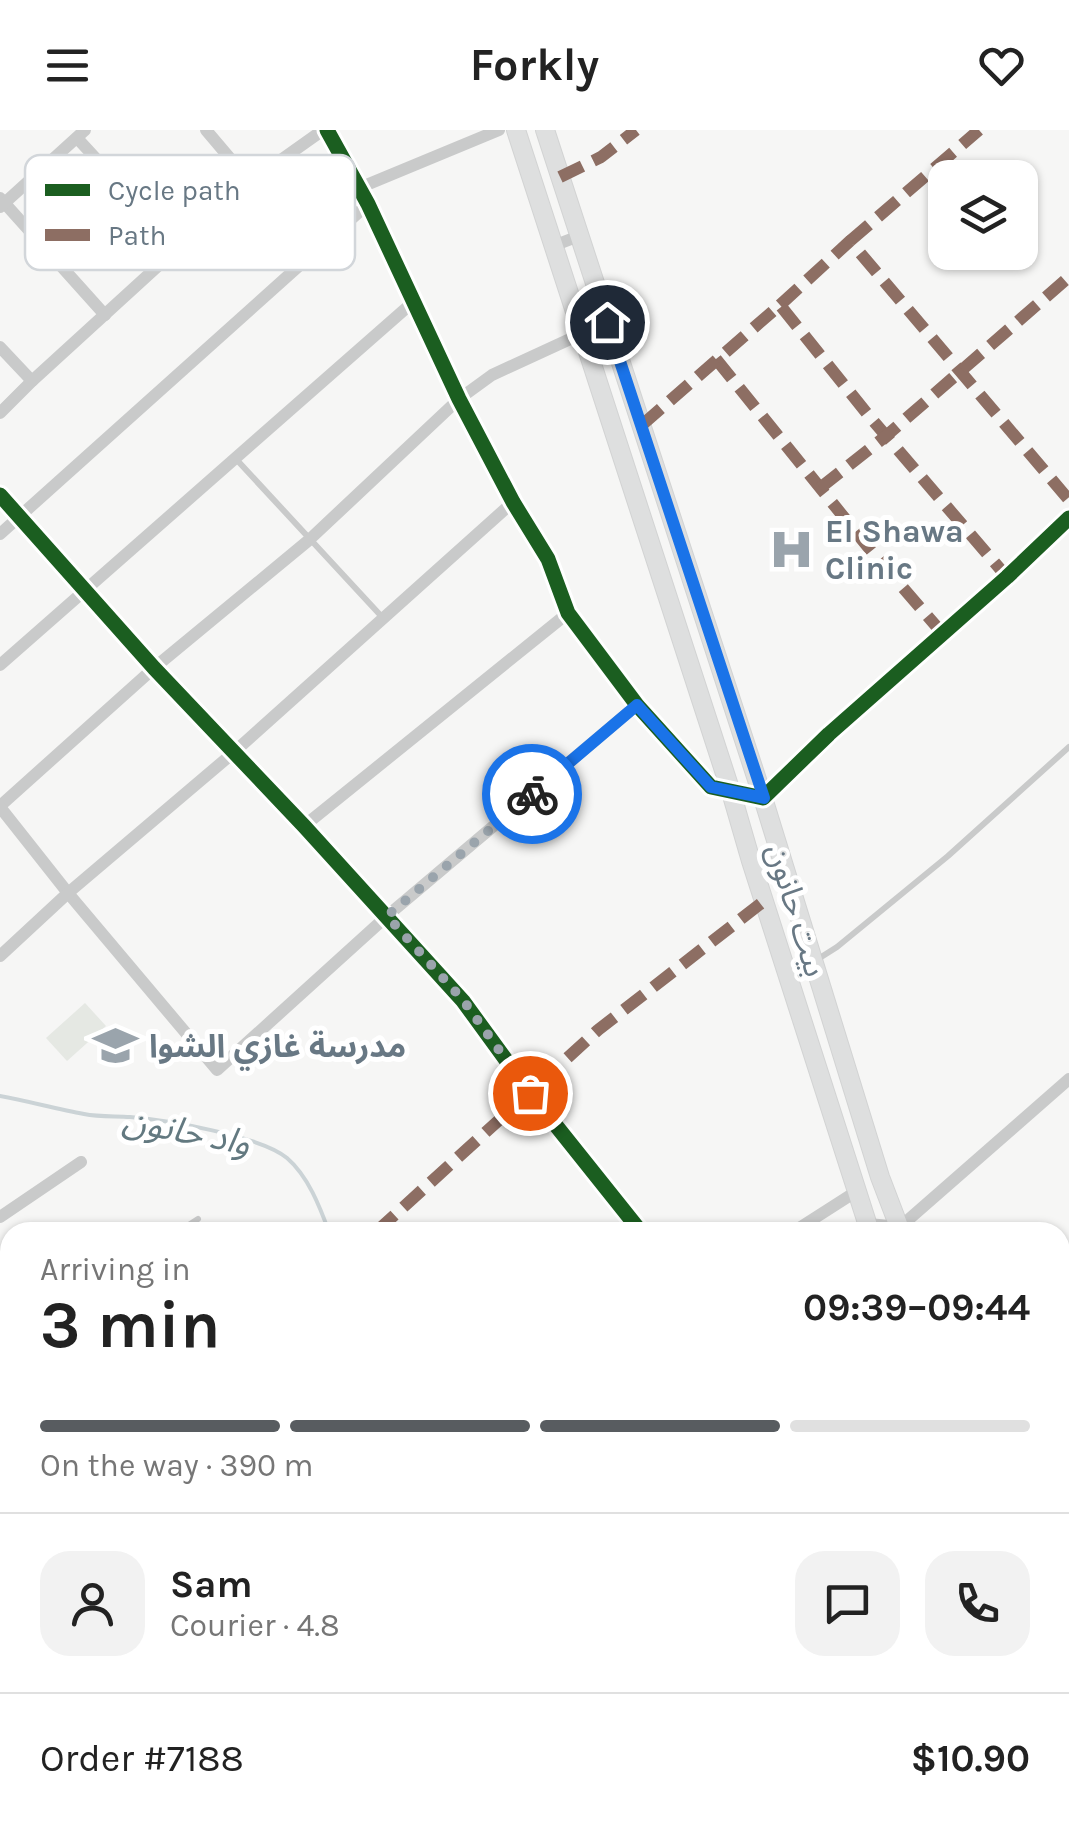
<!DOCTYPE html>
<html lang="en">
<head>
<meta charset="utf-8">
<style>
	:root { --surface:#fff; --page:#f2f2f2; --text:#222; --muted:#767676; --line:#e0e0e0; --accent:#585c60 }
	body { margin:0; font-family:Karla,"Noto Sans Arabic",sans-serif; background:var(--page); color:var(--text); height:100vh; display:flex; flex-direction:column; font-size:38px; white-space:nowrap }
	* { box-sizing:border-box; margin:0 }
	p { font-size:32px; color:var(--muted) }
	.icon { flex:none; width:55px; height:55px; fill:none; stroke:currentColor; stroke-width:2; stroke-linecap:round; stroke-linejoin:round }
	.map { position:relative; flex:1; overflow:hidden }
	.details { position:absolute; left:0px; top:1092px; width:1070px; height:622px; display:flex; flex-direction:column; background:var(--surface); border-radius:30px 30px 0 0; box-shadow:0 2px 8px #0004 }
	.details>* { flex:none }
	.fabs { position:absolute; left:928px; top:30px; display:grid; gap:20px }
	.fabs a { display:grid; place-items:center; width:110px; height:110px; border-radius:20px; background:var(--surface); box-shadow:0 2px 8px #0004; font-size:50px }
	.pin { position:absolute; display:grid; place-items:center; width:85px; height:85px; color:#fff; margin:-42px; border:5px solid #fff; border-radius:50%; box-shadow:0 2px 10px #0007 }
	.courier { position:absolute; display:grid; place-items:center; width:100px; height:100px; margin:-50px; border:8px solid #1a73e8; border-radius:50%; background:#fff; color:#222; box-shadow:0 2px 12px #0007 }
	.overview em { font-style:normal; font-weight:700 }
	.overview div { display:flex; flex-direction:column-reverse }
	.overview { display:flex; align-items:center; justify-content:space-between; height:170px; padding:0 40px }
	h1 { font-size:65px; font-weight:700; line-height:75px }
	.bar { display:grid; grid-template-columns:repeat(4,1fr); gap:15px 10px; align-content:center; height:120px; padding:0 40px }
	.bar i { height:12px; border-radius:8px; background:var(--line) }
	.bar .on { background:var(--accent) }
	.bar p { grid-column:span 4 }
	.line { display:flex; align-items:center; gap:25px; padding:0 40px; border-top:2px solid var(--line) }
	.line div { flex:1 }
	.round { display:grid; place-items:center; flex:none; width:105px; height:105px; border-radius:30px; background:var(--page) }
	header { display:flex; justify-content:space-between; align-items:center; height:130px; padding:0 40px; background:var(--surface); font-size:45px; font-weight:700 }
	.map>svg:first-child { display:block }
	.built { fill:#e6e8e8 }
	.green { fill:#e5e8e3 }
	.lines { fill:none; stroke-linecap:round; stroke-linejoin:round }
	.stream { stroke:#cbd3d6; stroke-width:4 }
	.secondary-casing { stroke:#d2d3d3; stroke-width:20 }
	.highway-casing { stroke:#d2d3d3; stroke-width:25 }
	.lane { stroke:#c9caca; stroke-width:6 }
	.street { stroke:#c9caca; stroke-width:12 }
	.secondary { stroke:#dedfdf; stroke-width:18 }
	.highway { stroke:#dedfdf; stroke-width:22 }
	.quiet { stroke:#8d6e63; stroke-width:12; stroke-dasharray:25 12; stroke-linecap:butt }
	.cycleway-casing { stroke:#fff; stroke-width:21 }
	.cycleway { stroke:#1b5e20; stroke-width:15 }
	.done { stroke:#9aa4ac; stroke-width:10; stroke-dasharray:0 18 }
	.route { stroke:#1a73e8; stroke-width:12 }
	.labels { text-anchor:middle; stroke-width:10; stroke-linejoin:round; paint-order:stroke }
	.poi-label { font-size:32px; font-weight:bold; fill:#687884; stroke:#fff; text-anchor:start }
	.street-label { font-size:32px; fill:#687884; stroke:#fff }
	.water-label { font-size:35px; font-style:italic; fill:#637980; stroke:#fff }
	.key { fill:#fff; stroke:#d2d6da; stroke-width:2.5 }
	.key-label { font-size:28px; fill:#687884 }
</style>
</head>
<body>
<header><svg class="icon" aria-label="menu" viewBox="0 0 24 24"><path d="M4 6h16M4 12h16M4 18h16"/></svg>Forkly<svg class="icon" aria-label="heart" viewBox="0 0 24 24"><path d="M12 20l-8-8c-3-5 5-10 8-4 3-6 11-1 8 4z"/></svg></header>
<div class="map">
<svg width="1069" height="1714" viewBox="0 0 1069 1714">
	<rect width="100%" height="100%" fill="#f6f6f5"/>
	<polygon class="built" points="436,1705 628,1705 643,1714 425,1714"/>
	<polygon class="green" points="85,873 106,896 67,931 46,908"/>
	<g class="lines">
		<g class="stream">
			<path d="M0,966c28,5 56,13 84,18 15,3 31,2 46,3 36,3 131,19 157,41 21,18 33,49 42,74"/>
			<polyline points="1060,1501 1069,1494"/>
		</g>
		<defs>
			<g id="secondary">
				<polyline points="516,0 731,662 751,731 870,1102"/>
				<polyline points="545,0 763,668 880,1047 901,1102"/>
				<polyline points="0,1198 10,1215"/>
				<polyline points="0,1233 10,1255"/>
				<polyline points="0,1613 10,1625"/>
				<polyline points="1060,1621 1069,1649"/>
				<polyline points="1060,1685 1069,1714"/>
				<polyline points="76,1705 83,1714"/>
			</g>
			<g id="highway">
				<polyline points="0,1288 10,1293"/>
				<polyline points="756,1705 771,1714"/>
			</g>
		</defs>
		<use href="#secondary" class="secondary-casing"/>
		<use href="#highway" class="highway-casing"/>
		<g class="lane">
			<polyline points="236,329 383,488"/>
			<polyline points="818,829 837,817 948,726 1069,617"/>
			<polyline points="178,1102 198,1089"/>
		</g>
		<g class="street">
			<polyline points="206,0 250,52"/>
			<polyline points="327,0 368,74 459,269 513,372 548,429 568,483 637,575 711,657 763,668 829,604 1007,447 1069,388"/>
			<polyline points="77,8 179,119"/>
			<polyline points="359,58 499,0"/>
			<polyline points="0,68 105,185"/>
			<polyline points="0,77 85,0"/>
			<polyline points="553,116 579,106"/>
			<polyline points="0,217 32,251"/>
			<polyline points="0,283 32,251 250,52 323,0"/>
			<polyline points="0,365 154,538 304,696 463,871 530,963 641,1102"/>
			<polyline points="0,404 368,74"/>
			<polyline points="0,535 412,173"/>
			<polyline points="0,676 154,538 309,410 459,269 492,245 581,204"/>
			<polyline points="0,677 68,763 217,940 387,786 637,575"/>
			<polyline points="304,696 568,483"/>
			<polyline points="0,826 68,763 233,623 513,372"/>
			<polyline points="0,1087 81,1032"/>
			<polyline points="868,1094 900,1097 1069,949"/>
			<polyline points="793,1102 857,1061"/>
			<polyline points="1060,1377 1069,1370"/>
			<polyline points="0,1566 10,1558"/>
			<polyline points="300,1705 306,1714"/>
		</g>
		<use href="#secondary" class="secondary"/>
		<use href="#highway" class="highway"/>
		<g class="quiet">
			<polyline points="560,47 601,27 636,0"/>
			<polyline points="850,111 979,0"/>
			<polyline points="780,175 850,111 1069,370"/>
			<polyline points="716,229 872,422 943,504"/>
			<polyline points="642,295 780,175 869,286 1007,447"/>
			<polyline points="820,358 886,306 1069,147"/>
			<polyline points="376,1102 598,900 764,771"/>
		</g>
		<defs>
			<g id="cycleway">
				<polyline points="327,0 368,74 459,269 513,372 548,429 568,483 637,575 711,657 763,668 829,604 1007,447 1069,388"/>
				<polyline points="0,365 154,538 304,696 463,871 530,963 641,1102"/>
			</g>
		</defs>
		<use href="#cycleway" class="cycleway-casing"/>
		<use href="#cycleway" class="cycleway"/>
	</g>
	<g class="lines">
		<polyline class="done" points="530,963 463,870 387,786 532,664"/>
		<polyline class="route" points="532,664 637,575 711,657 764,668 607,192"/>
	</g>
	<defs>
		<symbol id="hospital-bare" viewBox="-9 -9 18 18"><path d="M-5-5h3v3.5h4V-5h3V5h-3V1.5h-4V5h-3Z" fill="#9aa4ac" stroke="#fff" stroke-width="2.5" paint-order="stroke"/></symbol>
		<symbol id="school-bare" viewBox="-9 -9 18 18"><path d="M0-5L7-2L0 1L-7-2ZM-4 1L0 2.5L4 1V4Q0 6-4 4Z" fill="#9aa4ac" stroke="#fff" stroke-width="2.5" paint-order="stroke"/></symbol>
	</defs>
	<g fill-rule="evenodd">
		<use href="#hospital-bare" x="760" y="388" width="63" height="63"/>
		<use href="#school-bare" x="84" y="884" width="63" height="63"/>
	</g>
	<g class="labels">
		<g class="poi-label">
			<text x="825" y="412">El Shawa<tspan x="825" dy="37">Clinic</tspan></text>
			<text x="149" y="927">مدرسة غازي الشوا</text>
		</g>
		<g class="street-label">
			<text transform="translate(797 780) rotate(73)" y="11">بيت حانون</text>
		</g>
		<g class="water-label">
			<text transform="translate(187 1001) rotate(11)" y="12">واد حانون</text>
		</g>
	</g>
	<rect x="25" y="25" width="330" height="115" rx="15" class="key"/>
	<rect x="45" y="54" width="45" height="12" fill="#1b5e20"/>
	<rect x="45" y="99" width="45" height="12" fill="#8d6e63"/>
	<g class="key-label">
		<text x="108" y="70">Cycle path</text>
		<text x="108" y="115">Path</text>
	</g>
</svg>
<div class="fabs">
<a><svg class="icon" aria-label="layers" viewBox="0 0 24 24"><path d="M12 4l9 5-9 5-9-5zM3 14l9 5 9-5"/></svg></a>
</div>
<div class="pin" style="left:530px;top:963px;background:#ea580c"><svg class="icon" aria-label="bag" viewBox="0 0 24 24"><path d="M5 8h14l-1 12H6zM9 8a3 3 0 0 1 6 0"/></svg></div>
<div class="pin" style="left:607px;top:192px;background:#1f2937"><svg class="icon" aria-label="home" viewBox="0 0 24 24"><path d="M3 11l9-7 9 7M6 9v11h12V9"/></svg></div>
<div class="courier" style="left:532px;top:664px"><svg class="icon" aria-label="bike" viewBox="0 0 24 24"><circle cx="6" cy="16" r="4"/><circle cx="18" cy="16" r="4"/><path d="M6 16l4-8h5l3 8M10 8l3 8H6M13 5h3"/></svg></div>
<section class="details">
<div class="overview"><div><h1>3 min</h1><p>Arriving in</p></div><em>09:39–09:44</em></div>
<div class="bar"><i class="on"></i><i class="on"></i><i class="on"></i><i></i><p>On the way · 390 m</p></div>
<div class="line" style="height:180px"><a class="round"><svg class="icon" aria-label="person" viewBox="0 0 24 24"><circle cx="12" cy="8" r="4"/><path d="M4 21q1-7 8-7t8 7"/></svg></a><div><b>Sam</b><p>Courier · 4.8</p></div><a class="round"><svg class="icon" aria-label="chat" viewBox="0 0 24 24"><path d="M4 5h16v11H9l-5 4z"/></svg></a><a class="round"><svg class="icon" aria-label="phone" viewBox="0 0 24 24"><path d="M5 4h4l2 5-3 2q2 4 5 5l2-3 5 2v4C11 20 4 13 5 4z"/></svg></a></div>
<div class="line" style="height:130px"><div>Order #7188</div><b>$10.90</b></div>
</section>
</div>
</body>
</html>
